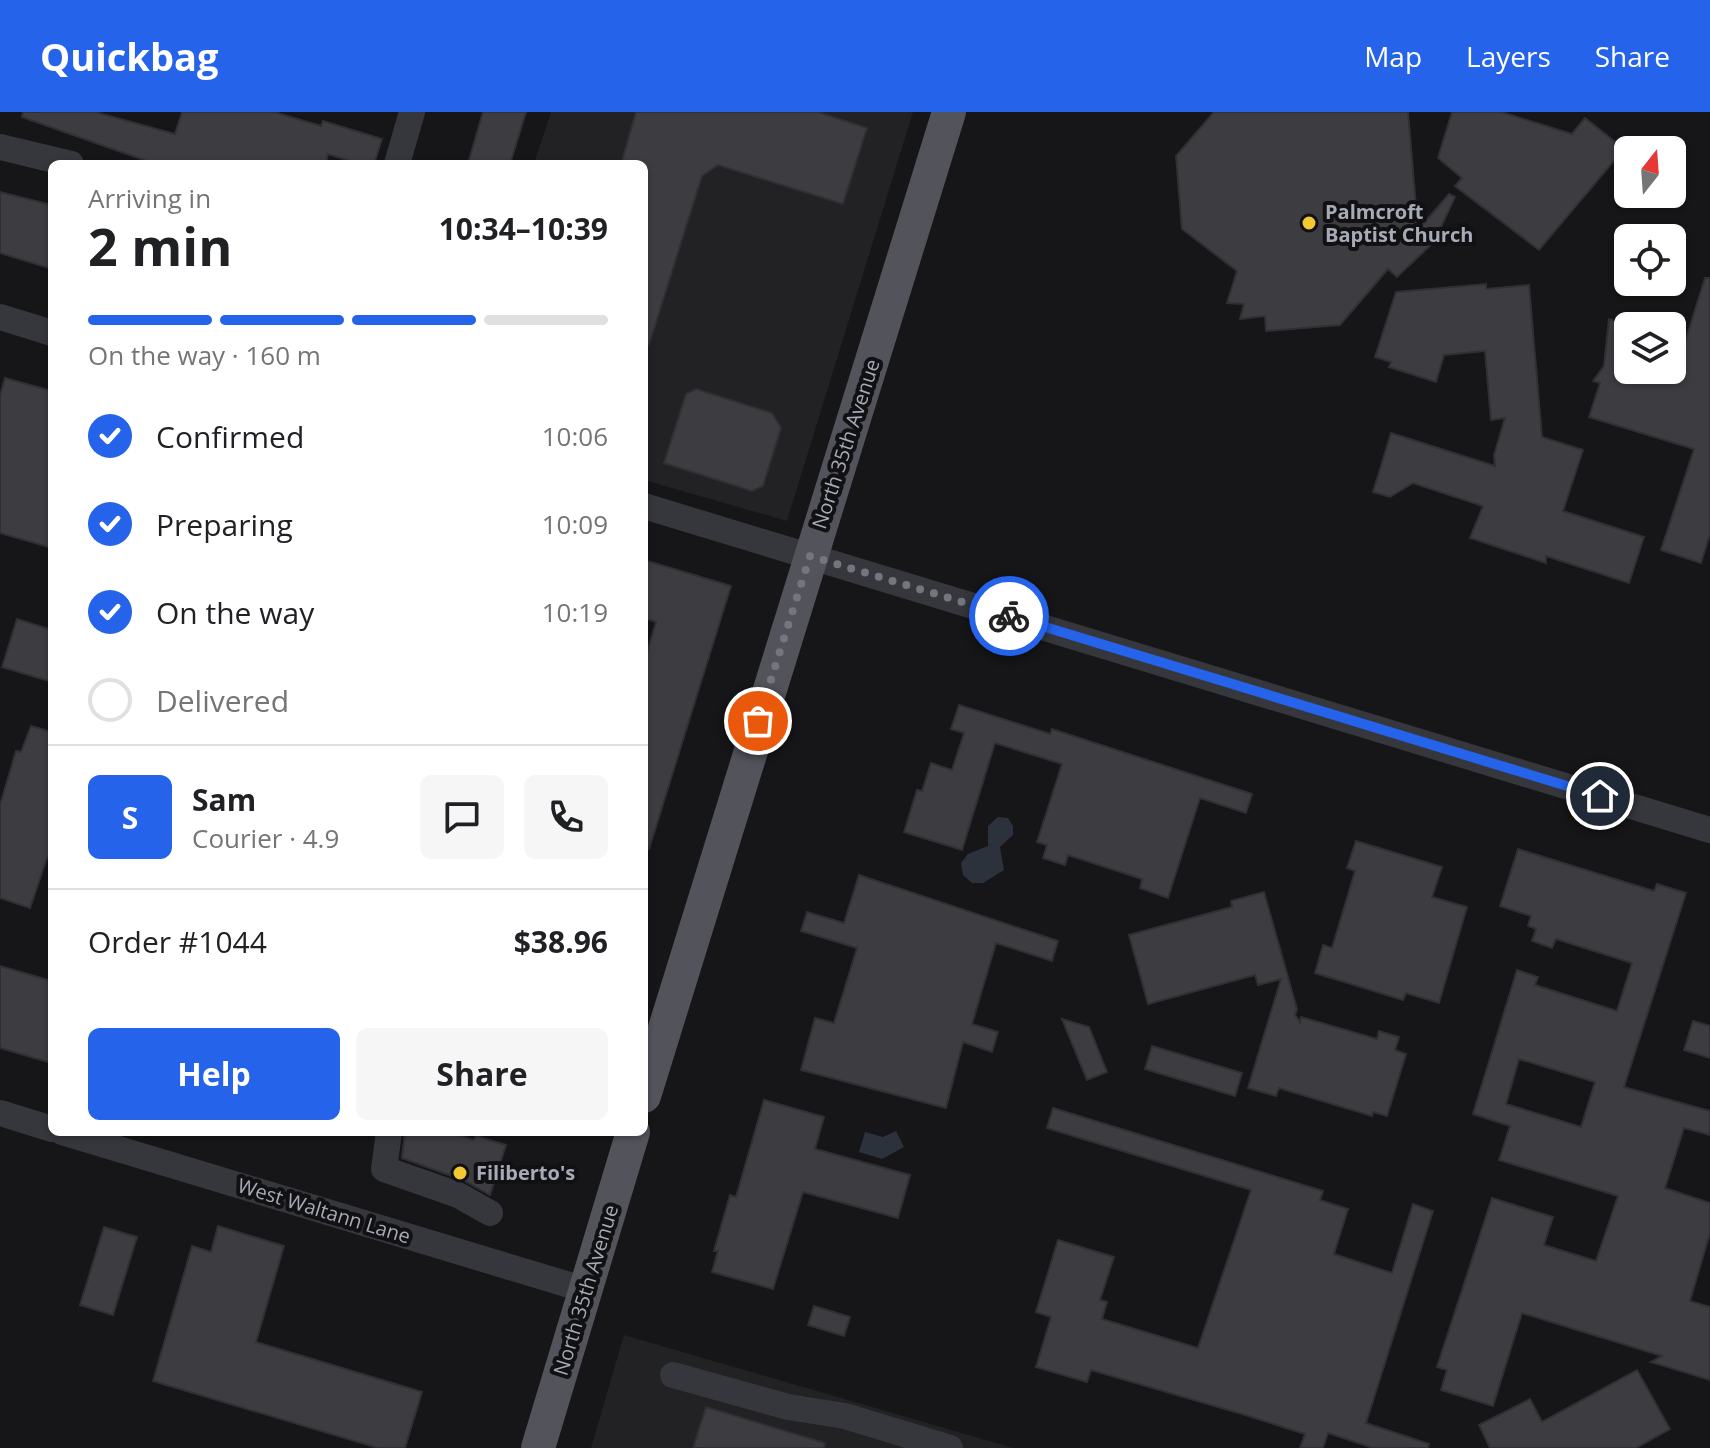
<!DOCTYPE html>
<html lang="en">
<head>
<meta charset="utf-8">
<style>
	:root { --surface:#fff; --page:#f6f6f6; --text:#202124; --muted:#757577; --line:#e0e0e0; --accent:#2563eb }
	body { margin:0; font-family:"Open Sans",sans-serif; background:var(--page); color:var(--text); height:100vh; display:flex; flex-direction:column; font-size:30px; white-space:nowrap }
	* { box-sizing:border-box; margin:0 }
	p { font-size:26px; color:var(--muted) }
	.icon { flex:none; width:44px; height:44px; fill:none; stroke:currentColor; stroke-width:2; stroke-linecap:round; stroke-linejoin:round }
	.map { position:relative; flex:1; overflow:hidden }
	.sheet { position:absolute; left:48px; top:48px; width:600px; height:976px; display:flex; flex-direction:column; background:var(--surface); border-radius:12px; box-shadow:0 2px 6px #0004 }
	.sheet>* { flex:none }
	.needle { width:52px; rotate:17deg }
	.tools { position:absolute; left:1614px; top:24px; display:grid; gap:16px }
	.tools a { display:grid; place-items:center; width:72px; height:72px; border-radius:12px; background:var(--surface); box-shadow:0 2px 6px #0004; font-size:40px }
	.pin { position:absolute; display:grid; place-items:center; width:68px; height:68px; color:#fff; margin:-34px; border:4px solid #fff; border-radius:50%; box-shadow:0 2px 8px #0007 }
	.courier { position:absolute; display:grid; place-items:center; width:80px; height:80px; margin:-40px; border:6px solid #2563eb; border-radius:50%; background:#fff; color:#222; box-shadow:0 2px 10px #0007 }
	.headline em { font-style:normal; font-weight:700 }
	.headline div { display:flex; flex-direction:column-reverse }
	.headline { display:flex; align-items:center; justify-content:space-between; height:136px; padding:0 40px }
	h1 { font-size:52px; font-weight:700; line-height:60px }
	.bar { display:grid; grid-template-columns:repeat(4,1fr); gap:12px 8px; align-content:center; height:96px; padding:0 40px }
	.bar i { height:10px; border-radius:6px; background:var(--line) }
	.bar .on { background:var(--accent) }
	.bar p { grid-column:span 4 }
	.line { display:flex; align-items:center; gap:20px; padding:0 40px; border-top:2px solid var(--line) }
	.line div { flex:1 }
	.round { display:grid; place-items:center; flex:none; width:84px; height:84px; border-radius:12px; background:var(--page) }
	ol { padding:0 40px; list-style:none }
	li { display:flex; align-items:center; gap:24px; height:88px }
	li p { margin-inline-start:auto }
	li .icon { padding:8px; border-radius:50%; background:var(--accent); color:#fff; stroke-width:4 }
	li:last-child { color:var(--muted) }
	li i { width:44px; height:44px; border:4px solid var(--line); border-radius:50% }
	.action { display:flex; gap:16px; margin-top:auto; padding:16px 40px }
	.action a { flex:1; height:92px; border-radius:12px; background:var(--accent); color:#fff; font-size:32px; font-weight:700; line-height:92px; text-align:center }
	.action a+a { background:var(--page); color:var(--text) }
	header { display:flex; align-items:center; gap:48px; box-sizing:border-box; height:112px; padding:0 40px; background:var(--accent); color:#fff }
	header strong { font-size:38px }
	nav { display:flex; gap:44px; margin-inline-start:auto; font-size:28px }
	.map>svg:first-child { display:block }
	.built { fill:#222124 }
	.water { fill:#2b323b }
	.building { fill:#3d3d41; stroke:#302f33; stroke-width:2; fill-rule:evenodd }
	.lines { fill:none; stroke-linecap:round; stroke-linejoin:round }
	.minor { stroke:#36373c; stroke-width:26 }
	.major { stroke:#52535b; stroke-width:34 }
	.done { stroke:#74767f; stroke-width:8; stroke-dasharray:0 14.4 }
	.route { stroke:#2563eb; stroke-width:10 }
	.poi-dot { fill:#f2c933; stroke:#111012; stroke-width:3 }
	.labels { text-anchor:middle; stroke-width:8; stroke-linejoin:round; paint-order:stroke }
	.poi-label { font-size:20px; font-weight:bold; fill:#a7aab7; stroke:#111012; text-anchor:start }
	.street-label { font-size:20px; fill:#a7aab7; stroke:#111012 }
</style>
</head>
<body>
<header>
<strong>Quickbag</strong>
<nav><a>Map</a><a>Layers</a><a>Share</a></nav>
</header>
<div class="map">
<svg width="1710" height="1336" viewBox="0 0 1710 1336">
	<rect width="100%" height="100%" fill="#161517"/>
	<g class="built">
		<polygon points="551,0 913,0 787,409 644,368 644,52 534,52"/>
		<polygon points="624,1223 1013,1336 591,1336"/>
	</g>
	<g class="water">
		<polygon points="998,705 1008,706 1013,714 1013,723 1000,735 1004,758 983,771 972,771 963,763 961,751 968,742 988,734 988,714"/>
		<polygon points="896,1019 904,1035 882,1047 859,1040 865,1020 883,1025"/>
	</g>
	<g class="building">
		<polygon points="23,0 95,0 175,22 182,0 274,0 321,14 323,9 382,27 374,52 359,52 328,42 326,52 143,52 144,48 22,5"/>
		<polygon points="483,0 526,0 510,52 468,52"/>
		<polygon points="636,0 818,0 867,16 843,92 718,53 702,64 649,233 644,233 644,52 621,52"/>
		<polygon points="1214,0 1408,0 1418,118 1449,82 1455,85 1434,130 1397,165 1388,157 1340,213 1266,219 1265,204 1240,207 1244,192 1227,191 1237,159 1182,117 1176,44"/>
		<polygon points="1452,0 1501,0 1572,22 1585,6 1624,37 1539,138 1455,74 1462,66 1438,46"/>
		<polygon points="0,80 52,93 52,157 0,141"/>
		<polygon points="1705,166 1710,166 1710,422 1701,451 1661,438 1694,337 1589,305 1600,271 1593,269 1604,254 1609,207 1628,213 1628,258 1672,258 1672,226 1685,230"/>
		<polygon points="1486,172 1486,177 1529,173 1542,325 1583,338 1563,399 1644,425 1629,471 1546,444 1546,451 1470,426 1483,394 1413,371 1390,385 1373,380 1391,321 1495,354 1494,343 1505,306 1491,308 1485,239 1444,243 1436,270 1389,255 1391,250 1375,245 1396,180"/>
		<polygon points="5,266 52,279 52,436 0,421 0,284"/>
		<polygon points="696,277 772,301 781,316 763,374 752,379 664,351 686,282"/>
		<polygon points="644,448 731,474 649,737 644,736 644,550 656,510 644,506"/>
		<polygon points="17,507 52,518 52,570 2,555"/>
		<polygon points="959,593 1050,622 1052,617 1252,682 1246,701 1200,686 1168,786 1140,776 1142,767 1068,743 1065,753 1043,746 1047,733 1037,730 1062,652 995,631 962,738 904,720 917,678 922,679 931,651 952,658 964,621 951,617"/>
		<polygon points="31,614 52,620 52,748 47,746 30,796 0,786 0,693 16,639 21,640"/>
		<polygon points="1356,729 1442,755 1432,785 1467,795 1439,891 1406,881 1403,888 1315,861 1323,833 1332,836 1355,759 1347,756"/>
		<path d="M1518,737l136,42 3,-7 29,9 -62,194 86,24v24l-26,-7 -19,60 45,15v30l-20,68 20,6v73l-59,-18 11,-6 -140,-43 -29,93 -52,-16 6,-20 -10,-3 55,-169 61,19 -9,28 52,16 22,-65 -119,-36 11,-34 -37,-12 44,-144 21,7 -3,8 82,26 15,-48 -76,-24 -4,9 -20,-7 4,-12 -8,-3 3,-10 -31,-10zM1519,947l76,23 -14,45 -75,-23z"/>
		<polygon points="859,763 1058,829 1052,849 996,831 972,912 998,920 992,940 963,930 946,996 801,958 815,906 834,911 857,836 801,819 807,800 844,811"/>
		<polygon points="1264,780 1297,897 1295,903 1300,910 1301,905 1377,927 1379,919 1399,925 1395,938 1406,942 1387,1004 1373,1000 1372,1004 1279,976 1276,984 1248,976 1281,867 1258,873 1255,863 1148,892 1129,823 1232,795 1231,789"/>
		<polygon points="0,854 52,869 52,937 48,950 0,936"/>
		<polygon points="1062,907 1089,915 1107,960 1087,968"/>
		<polygon points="1693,909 1710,914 1710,946 1684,938"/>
		<polygon points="1152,934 1242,961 1235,984 1145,957"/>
		<polygon points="764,988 824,1005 815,1037 910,1063 898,1106 803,1080 773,1177 712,1160 718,1139 714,1139 730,1083 736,1085"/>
		<polygon points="1053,996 1323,1079 1320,1088 1348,1097 1334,1142 1392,1161 1413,1092 1433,1099 1366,1311 1429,1332 1428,1336 1373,1336 1328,1321 1323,1336 1300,1336 1305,1322 1242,1302 1091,1258 1087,1270 1036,1255 1051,1205 1036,1200 1058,1128 1114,1145 1100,1188 1107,1190 1102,1207 1198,1236 1251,1078 1047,1016"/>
		<polygon points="405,1020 447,1020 474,1028 476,1024 506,1033 490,1083 463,1068 402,1046"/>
		<polygon points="218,1114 284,1134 256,1230 422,1280 405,1336 378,1336 153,1269 192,1134 211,1140"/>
		<polygon points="104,1115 137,1125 113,1203 80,1193"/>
		<polygon points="814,1194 850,1205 844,1224 808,1213"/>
		<polygon points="1637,1258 1670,1317 1636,1336 1490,1336 1479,1313 1530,1287 1542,1310"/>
		<polygon points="706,1295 825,1331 824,1336 693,1336"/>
	</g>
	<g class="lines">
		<g class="minor">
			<polyline points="0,35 71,52"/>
			<polyline points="397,52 412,0"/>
			<polyline points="0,205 52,221"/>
			<polyline points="644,394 1710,718"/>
			<polyline points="0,1001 52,1017"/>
			<polyline points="62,1020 586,1178"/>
			<polyline points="389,1020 384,1057 458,1083 490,1101"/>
			<polyline points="673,1263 788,1295 845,1304 950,1336"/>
		</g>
		<g class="major">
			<polyline points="644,984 949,0"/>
			<polyline points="538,1336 633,1020"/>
		</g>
	</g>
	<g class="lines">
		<polyline class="done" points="758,609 810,444 1009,504"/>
		<polyline class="route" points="1009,504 1600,684"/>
	</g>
	<g class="poi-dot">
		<circle cx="1309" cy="111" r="8"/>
		<circle cx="460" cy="1061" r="8"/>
	</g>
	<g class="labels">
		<g class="poi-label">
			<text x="1325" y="107">Palmcroft<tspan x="1325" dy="23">Baptist Church</tspan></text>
			<text x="476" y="1068">Filiberto's</text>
		</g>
		<g class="street-label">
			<text transform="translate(846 332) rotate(-72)" y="7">North 35th Avenue</text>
			<text transform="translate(324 1099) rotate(17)" y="7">West Waltann Lane</text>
			<text transform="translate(586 1178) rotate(-73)" y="7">North 35th Avenue</text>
		</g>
	</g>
</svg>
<div class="tools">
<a><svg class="needle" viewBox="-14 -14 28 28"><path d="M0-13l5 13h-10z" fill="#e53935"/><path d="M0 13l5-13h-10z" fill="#757577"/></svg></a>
<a><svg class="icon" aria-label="locate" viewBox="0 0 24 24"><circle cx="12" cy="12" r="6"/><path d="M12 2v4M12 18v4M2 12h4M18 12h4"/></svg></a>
<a><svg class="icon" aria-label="layers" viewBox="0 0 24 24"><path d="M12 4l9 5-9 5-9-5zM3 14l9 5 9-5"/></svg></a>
</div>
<div class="pin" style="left:758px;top:609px;background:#ea580c"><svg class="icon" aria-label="bag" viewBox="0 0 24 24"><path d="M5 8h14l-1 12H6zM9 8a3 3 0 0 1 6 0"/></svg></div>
<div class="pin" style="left:1600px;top:684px;background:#1f2937"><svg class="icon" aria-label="home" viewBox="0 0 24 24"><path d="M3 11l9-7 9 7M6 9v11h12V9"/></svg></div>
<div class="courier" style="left:1009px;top:504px"><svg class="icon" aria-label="bike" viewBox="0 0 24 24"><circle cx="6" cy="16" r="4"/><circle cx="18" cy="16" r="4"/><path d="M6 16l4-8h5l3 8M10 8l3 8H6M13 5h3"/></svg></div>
<section class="sheet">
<div class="headline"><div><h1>2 min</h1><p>Arriving in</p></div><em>10:34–10:39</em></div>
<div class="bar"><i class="on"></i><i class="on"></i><i class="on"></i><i></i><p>On the way · 160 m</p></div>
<ol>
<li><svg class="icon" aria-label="check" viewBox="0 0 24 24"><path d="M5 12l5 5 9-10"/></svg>Confirmed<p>10:06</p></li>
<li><svg class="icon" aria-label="check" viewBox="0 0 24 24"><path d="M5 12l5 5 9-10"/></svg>Preparing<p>10:09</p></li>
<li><svg class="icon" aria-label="check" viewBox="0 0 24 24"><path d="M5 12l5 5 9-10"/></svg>On the way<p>10:19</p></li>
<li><i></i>Delivered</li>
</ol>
<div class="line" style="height:144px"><b class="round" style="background:var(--accent);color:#fff">S</b><div><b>Sam</b><p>Courier · 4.9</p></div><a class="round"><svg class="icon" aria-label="chat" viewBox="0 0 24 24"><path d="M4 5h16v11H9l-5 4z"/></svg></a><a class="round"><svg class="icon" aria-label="phone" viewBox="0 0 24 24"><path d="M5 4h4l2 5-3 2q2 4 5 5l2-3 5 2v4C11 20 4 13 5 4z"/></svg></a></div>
<div class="line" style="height:104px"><div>Order #1044</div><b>$38.96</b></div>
<div class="action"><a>Help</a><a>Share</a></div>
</section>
</div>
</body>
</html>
